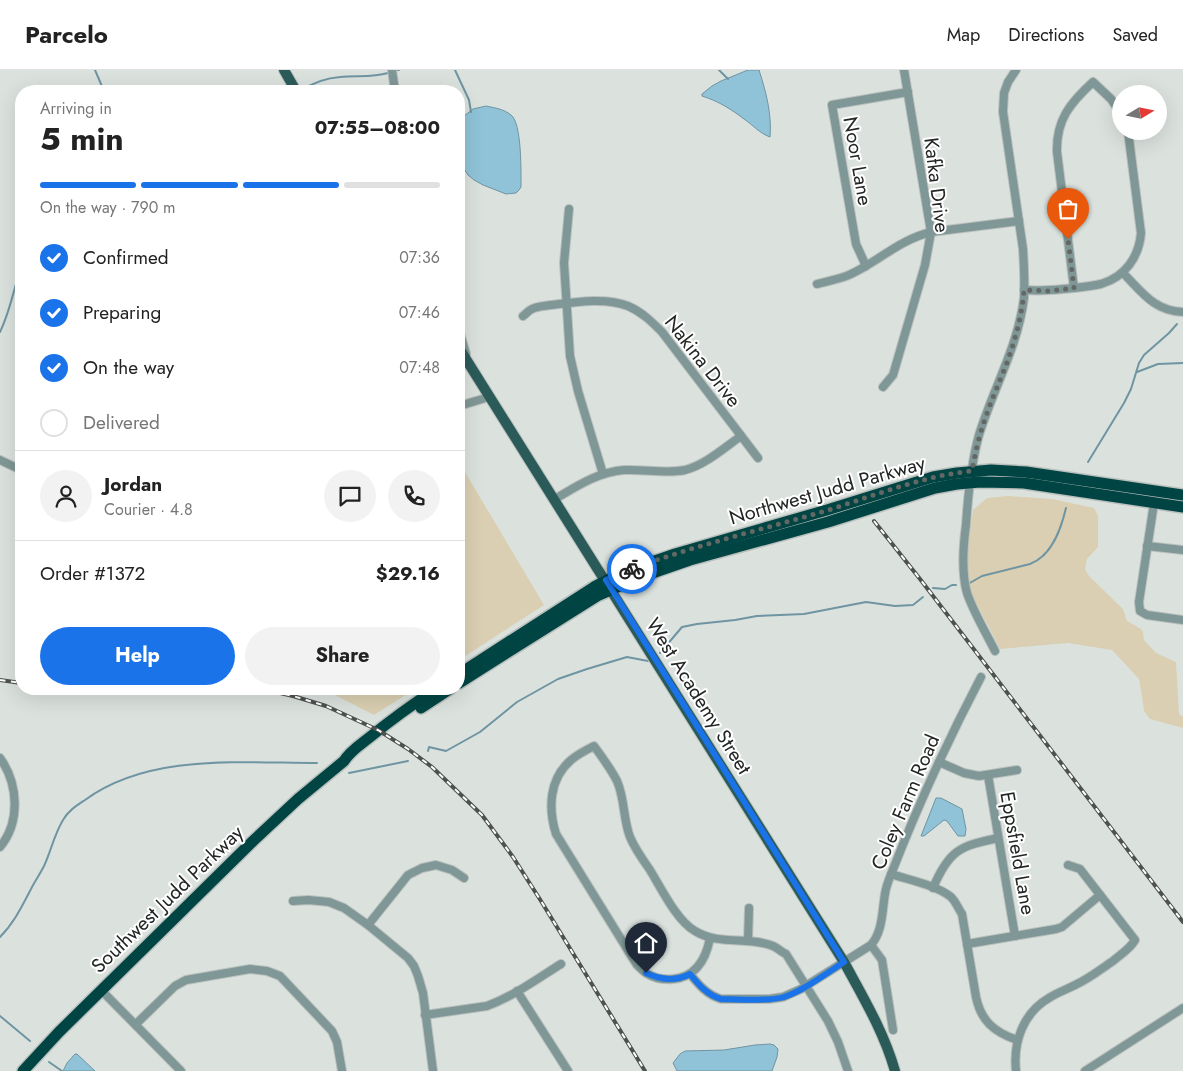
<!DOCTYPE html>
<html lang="en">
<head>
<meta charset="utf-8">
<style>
	:root { --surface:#fff; --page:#f2f2f2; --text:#222; --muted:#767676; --line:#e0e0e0; --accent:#1a73e8 }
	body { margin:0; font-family:Jost,sans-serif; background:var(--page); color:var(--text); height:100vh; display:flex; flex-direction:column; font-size:19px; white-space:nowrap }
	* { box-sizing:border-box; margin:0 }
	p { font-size:16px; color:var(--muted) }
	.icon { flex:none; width:28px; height:28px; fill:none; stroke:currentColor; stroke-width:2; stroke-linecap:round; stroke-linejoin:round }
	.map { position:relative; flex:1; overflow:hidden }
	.sheet { position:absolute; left:15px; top:15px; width:450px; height:610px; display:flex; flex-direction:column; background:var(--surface); border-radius:20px; box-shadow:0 5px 20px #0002 }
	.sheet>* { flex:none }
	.needle { width:32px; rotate:80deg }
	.fabs { position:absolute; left:1112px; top:15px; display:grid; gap:10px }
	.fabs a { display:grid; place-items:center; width:55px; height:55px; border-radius:50%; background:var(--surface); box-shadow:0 5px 20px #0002; font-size:25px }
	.pin { position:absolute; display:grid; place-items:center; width:42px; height:42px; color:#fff; margin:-51px -21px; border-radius:50% 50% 50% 0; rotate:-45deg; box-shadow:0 0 5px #0007 }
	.pin .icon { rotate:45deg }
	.courier { position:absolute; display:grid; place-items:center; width:50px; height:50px; margin:-25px; border:4px solid #1a73e8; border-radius:50%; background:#fff; color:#222; box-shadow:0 1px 6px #0007 }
	.headline em { font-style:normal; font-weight:700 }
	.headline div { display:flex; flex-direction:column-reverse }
	.headline { display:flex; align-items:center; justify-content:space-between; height:85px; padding:0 25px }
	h1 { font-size:32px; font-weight:700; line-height:38px }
	.bar { display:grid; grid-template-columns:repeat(4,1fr); gap:8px 5px; align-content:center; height:60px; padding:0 25px }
	.bar i { height:6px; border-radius:4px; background:var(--line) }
	.bar .on { background:var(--accent) }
	.bar p { grid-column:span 4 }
	.line { display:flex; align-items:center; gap:12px; padding:0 25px; border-top:1px solid var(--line) }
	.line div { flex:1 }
	.round { display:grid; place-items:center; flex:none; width:52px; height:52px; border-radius:26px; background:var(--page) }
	ol { padding:0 25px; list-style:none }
	li { display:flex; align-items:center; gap:15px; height:55px }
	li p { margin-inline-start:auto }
	li .icon { padding:5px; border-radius:50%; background:var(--accent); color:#fff; stroke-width:4 }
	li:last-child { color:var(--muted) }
	li i { width:28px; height:28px; border:2px solid var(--line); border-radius:50% }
	.cta { display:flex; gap:10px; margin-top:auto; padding:10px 25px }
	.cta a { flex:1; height:58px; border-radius:30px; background:var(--accent); color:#fff; font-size:20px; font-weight:700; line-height:58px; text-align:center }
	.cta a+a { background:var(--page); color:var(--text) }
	header { display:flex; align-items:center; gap:30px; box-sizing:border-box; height:70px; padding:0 25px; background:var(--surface); border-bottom:1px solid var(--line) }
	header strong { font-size:24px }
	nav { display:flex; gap:28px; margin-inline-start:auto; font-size:18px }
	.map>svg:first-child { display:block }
	.green { fill:#dacfb2 }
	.water { fill:#90c3d8; stroke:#6f94a2 }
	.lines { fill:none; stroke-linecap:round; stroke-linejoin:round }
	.stream { stroke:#6f94a2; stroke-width:2 }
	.minor-casing { stroke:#bac0bd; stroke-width:10 }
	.major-casing { stroke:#bac0bd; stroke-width:12 }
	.highway-casing { stroke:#bac0bd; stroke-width:14 }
	.minor { stroke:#7f9796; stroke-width:8 }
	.major { stroke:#2b5b59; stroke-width:10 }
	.highway { stroke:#004543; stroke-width:11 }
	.rail-casing { stroke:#4d514f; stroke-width:4 }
	.rail { stroke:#fff; stroke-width:2; stroke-dasharray:5.5; stroke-linecap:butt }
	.done { stroke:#636865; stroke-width:5; stroke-dasharray:0 9 }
	.route { stroke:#1a73e8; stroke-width:6 }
	.labels { text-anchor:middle; stroke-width:4; stroke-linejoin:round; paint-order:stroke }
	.street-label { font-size:20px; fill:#232624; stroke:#fff }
</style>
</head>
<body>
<header>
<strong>Parcelo</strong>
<nav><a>Map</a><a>Directions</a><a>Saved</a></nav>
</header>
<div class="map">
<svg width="1183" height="1001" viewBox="0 0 1183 1001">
	<rect width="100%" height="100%" fill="#dbe2de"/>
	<g class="green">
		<polygon points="459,392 544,535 459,590"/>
		<polygon points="1008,426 1052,429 1094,438 1098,446 1098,477 1087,489 1085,499 1089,506 1123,539 1127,551 1141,559 1143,562 1144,570 1156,583 1176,592 1179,644 1183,647 1183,658 1150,649 1144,641 1142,626 1139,609 1112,580 1068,573 1000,579 991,561 970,522 965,503 973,440 987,428"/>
		<polygon points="323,619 415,619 374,645"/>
	</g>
	<g class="water">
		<path d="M748,0h11c7,22 13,44 11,67 -11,-4 -17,-12 -26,-18 -13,-10 -26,-18 -42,-23v-2l10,-8 9,-5z"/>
		<path d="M486,36c9,2 18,3 25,9 11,8 10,58 10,72l-2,3 -3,3 -10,1 -23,-9 -9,-5 -6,-5 -9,-14v-38l5,-7 9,-7z"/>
		<polygon points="936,728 941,728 962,739 966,759 965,766 958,766 947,751 944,750 924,766 921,766"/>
		<polygon points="770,974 774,975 778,979 777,987 772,1001 677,1001 673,993 680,984 685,981 724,980 755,975"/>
		<polygon points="75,984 77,984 95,1001 63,1001 67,993"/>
	</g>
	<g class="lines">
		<g class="stream">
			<polyline points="95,0 104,21"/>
			<polyline points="397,0 399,0"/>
			<polyline points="455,0 469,30 471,42"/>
			<polyline points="719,0 728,9"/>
			<path d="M302,20c11,-7 25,-12 38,-13 16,-2 32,1 48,-4"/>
			<path d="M0,262c10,-20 14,-44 21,-65"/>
			<polyline points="1137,302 1158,294 1183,293"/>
			<polyline points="1088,392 1124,333 1131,319 1139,293 1144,285 1169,263 1177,254"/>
			<path d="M968,514l14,-8 48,-12c22,-8 31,-35 36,-56"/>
			<polyline points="933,518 945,519 952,515 956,515"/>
			<polyline points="660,583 682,557 697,554 735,550 757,546 804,544 866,532 895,536 913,535 923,527"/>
			<polyline points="428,681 429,677 446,681 480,662 517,632 558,609 587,599 627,587 648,591"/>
			<polyline points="349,703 408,691"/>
			<path d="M0,867c14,-14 22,-31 31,-48 4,-8 9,-15 13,-23 7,-15 10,-31 19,-46 5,-9 13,-14 22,-20 64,-47 156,-37 232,-37"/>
			<polyline points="0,946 30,971"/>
			<polyline points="49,992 62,1001"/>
		</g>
		<defs>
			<g id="minor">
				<polyline points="392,0 395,21"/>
				<polyline points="569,139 564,193 570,286 578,321 603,404"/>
				<polyline points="866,196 856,174 832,35 908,22"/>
				<path d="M1123,203c19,19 31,38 60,39"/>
				<path d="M817,214c11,-3 24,-5 34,-10 28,-13 48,-34 80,-42l88,-11"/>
				<path d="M1074,218l-17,-136c-1,-32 13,-49 36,-70l18,17 10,15"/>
				<path d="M1024,220c17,1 34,0 50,-2 9,-1 18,-2 27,-4 24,-7 38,-27 40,-51l-13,-102"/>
				<path d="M523,246c3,-2 6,-6 9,-7 5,-3 13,-3 19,-4 24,-3 54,-8 77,1 14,6 24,16 34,26l96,126"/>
				<polyline points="459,260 466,284"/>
				<polyline points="883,317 893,305 925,195 931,162 904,0"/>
				<polyline points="459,336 489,327"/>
				<polyline points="0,390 21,400"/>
				<path d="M555,429c22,-13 43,-27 69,-29 21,-1 42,4 61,0 20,-5 39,-22 56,-34"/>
				<polyline points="1154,433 1139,532 1140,541 1147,545 1183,550"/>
				<polyline points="1147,476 1183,480"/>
				<path d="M995,581c-9,-18 -22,-40 -28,-58 -6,-22 -4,-46 -1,-68 2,-30 5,-61 13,-90 14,-46 39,-88 45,-137 1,-16 0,-32 -1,-49l-20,-137 1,-19 4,-11 8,-12"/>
				<path d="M0,688c18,25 21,64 0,89"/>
				<polyline points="939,692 964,703 979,706 1017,700"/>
				<polyline points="988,705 1015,866"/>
				<path d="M891,804c18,6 45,11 60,23 5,5 7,11 11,17l14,83c5,24 18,35 41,43"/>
				<path d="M933,818c16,-38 27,-42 65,-50"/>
				<polyline points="293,831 308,830 319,831 329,832 344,838 368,855 408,888 414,896 418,906 423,923 433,1001"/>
				<polyline points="368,855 408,805 422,798 436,795 452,800 464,808"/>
				<path d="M710,868c-4,21 -14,39 -37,41 -9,1 -19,-1 -27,-6 -3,-2 -6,-5 -9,-8l-81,-131c-8,-26 -7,-55 15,-74 7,-6 15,-10 23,-14 8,11 17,23 23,35 8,18 6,38 13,56 5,12 13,23 20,33 11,18 27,51 45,61 24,15 53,5 78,15 5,2 8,6 13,8l42,67 10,21 10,29"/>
				<polyline points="748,871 749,838"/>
				<polyline points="967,874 1056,859 1062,857 1100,825"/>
				<polyline points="871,875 882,890 893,960"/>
				<path d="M690,904c9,11 17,21 31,25h48l14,-2 18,-8 70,-44c12,-14 11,-34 14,-51 1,-8 4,-15 7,-22 26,-67 56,-132 89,-195"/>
				<polyline points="101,920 181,1001"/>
				<polyline points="517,921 568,1001"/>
				<path d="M425,945l62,-9c27,-10 50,-27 74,-42"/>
				<polyline points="136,954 175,916 186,910 250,899 267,901 280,906 332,961 337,972 342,1001"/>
				<path d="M1016,1001c-3,-29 7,-58 33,-73 9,-6 19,-9 28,-14 13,-6 24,-15 36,-23 8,-7 17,-12 22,-21l-55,-71 -12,-4"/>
				<polyline points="1085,1001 1183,938"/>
			</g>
			<g id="major">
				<polyline points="284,0 296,21"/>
				<path d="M459,278l385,614c19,35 40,70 51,109"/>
			</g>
			<g id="highway">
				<polyline points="459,604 594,517 623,502 675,484 827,440 933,407 957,403 991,400 1026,402 1183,425"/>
				<polyline points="459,613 597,526 638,508 690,490 828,452 935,418 957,414 980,412 1024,413 1183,437"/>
				<polyline points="421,638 450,619"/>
				<path d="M23,1001l36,-39 194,-191 45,-42 46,-38c6,-10 16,-16 26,-24 21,-17 43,-33 66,-48"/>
			</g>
		</defs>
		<use href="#minor" class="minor-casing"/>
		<use href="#major" class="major-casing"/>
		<use href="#highway" class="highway-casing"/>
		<use href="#minor" class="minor"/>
		<use href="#major" class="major"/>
		<use href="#highway" class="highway"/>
		<defs>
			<g id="rail">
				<polyline points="874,451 920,509 1183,852"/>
				<polyline points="0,610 21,613"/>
				<polyline points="263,619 293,626 326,636 378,660 408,679 432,697 482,745 513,787 541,831 645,1001"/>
			</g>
		</defs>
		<use href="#rail" class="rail-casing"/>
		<use href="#rail" class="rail"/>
	</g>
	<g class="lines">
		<path class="done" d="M632,499c63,-24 129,-39 193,-58 49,-15 96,-35 147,-40 3,-18 7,-35 13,-52 6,-18 14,-36 21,-54 9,-24 16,-49 18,-75l24,1 26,-3 -6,-49"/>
		<path class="route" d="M632,499l-26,11 238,382c-17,11 -41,29 -60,35 -17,5 -45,2 -63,2 -14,-4 -22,-14 -31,-25 -15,8 -29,6 -44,-1"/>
	</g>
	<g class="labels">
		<g class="street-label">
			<text transform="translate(858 91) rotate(80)" y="7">Noor Lane</text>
			<text transform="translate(937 115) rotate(83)" y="7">Kafka Drive</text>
			<text transform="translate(703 291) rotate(52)" y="7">Nakina Drive</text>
			<text transform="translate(827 420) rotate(-16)" y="7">Northwest Judd Parkway</text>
			<text transform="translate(699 626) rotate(58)" y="7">West Academy Street</text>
			<text transform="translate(905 732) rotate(-67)" y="7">Coley Farm Road</text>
			<text transform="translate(1018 783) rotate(80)" y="7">Eppsfield Lane</text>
			<text transform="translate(167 829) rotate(-44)" y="7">Southwest Judd Parkway</text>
		</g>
	</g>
</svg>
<div class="fabs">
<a><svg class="needle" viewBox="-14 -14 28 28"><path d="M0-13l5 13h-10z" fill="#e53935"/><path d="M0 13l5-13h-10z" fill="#767676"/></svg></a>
</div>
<div class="pin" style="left:1068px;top:169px;background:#ea580c"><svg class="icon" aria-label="bag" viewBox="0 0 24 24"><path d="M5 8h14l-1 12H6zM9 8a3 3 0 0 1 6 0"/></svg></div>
<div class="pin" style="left:646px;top:903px;background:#1f2937"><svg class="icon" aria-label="home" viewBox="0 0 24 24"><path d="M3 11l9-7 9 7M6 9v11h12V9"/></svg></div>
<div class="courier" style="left:632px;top:499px"><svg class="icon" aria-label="bike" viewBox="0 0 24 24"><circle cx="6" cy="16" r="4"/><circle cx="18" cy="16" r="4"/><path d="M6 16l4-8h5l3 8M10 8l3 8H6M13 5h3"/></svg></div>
<section class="sheet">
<div class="headline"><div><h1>5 min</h1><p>Arriving in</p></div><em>07:55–08:00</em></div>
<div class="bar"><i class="on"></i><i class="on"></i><i class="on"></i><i></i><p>On the way · 790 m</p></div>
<ol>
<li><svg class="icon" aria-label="check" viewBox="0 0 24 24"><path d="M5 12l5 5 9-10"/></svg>Confirmed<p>07:36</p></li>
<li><svg class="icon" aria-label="check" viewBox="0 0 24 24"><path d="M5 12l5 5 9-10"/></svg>Preparing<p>07:46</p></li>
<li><svg class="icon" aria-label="check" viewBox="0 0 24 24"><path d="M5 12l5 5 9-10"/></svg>On the way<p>07:48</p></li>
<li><i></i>Delivered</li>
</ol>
<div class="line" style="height:90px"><a class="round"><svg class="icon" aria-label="person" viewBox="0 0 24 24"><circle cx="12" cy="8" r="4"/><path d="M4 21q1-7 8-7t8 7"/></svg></a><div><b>Jordan</b><p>Courier · 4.8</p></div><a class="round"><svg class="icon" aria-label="chat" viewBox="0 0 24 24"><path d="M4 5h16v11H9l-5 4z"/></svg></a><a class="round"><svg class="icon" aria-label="phone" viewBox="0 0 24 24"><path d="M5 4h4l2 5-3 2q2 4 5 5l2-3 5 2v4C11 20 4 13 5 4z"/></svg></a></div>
<div class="line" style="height:65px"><div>Order #1372</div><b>$29.16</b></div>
<div class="cta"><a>Help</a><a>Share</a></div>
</section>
</div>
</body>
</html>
